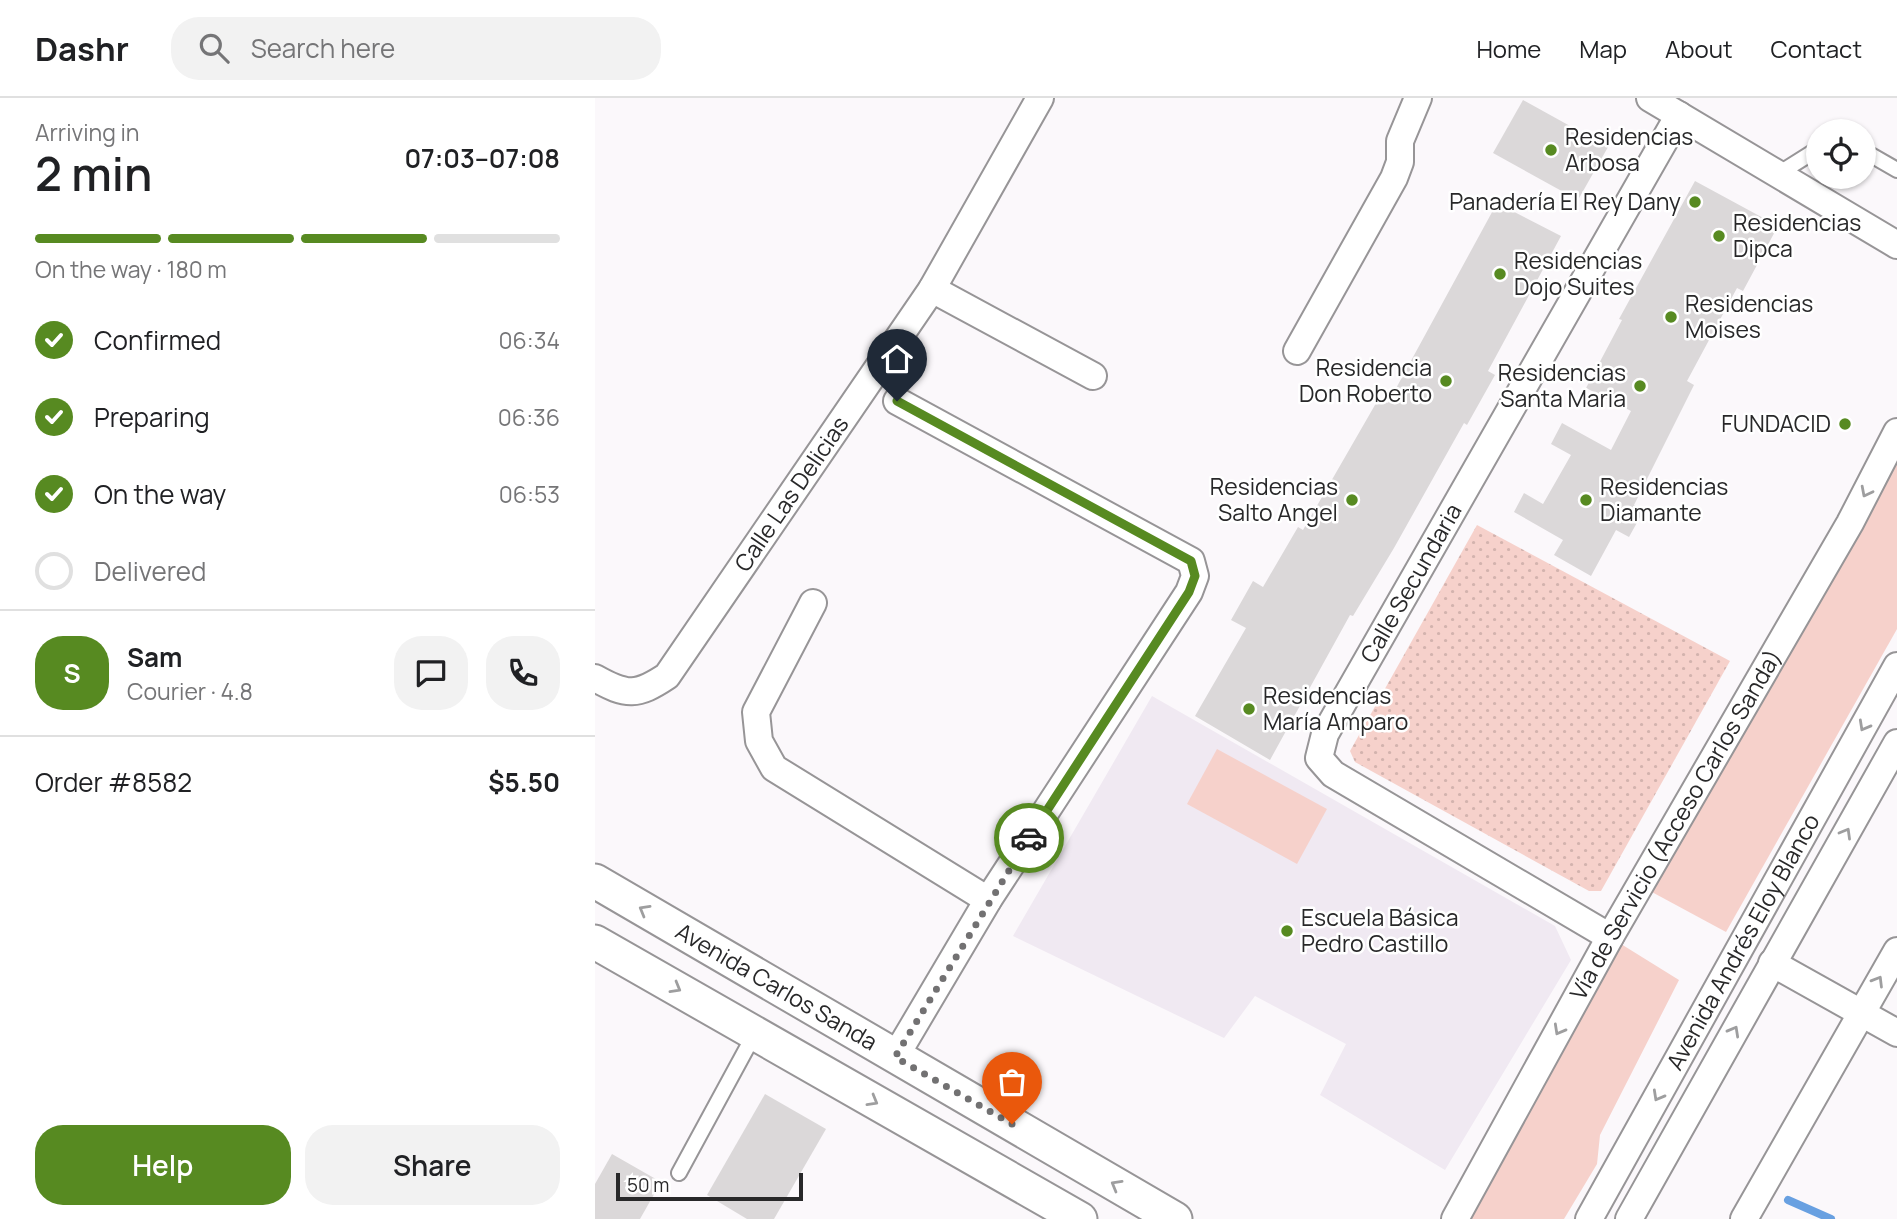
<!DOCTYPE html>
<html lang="en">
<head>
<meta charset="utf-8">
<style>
	:root { --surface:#fff; --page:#f2f2f2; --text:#202124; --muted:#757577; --line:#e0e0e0; --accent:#578a21 }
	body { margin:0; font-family:Manrope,sans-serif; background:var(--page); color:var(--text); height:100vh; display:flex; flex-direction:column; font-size:26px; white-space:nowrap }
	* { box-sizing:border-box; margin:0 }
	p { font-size:23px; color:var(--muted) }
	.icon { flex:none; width:38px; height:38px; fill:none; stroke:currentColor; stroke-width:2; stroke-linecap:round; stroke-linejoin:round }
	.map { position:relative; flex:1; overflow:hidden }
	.panel { display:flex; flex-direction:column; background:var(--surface); width:595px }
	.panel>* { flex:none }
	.tools { position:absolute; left:1211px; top:21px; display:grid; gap:14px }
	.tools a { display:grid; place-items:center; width:70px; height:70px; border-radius:50%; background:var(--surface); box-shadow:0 2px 5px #0004; font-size:35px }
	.scale { position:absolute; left:21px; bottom:18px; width:187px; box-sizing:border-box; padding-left:7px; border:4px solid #282829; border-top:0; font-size:19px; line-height:24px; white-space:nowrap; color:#282829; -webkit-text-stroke:5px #fff; paint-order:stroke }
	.pin { position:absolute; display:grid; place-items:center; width:60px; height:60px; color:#fff; margin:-72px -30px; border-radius:50% 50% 50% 0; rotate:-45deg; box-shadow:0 0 7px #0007 }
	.pin .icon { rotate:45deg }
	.courier { position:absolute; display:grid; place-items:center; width:70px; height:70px; margin:-35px; border:5px solid #578a21; border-radius:50%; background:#fff; color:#222; box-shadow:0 2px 9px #0007 }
	.head em { font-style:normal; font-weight:600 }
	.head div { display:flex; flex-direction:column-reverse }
	.head { display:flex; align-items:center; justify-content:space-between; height:119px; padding:0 35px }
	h1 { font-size:46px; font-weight:600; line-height:52px }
	.bar { display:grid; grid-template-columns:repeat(4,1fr); gap:10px 7px; align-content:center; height:84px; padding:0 35px }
	.bar i { height:9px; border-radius:5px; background:var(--line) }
	.bar .selected { background:var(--accent) }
	.bar p { grid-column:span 4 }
	.line { display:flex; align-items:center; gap:18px; padding:0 35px; border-top:2px solid var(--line) }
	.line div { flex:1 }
	.round { display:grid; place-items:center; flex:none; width:74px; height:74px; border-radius:28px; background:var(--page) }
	ol { padding:0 35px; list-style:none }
	li { display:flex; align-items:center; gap:21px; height:77px }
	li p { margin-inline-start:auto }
	li .icon { padding:7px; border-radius:50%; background:var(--accent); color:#fff; stroke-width:4 }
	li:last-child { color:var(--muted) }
	li i { width:38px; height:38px; border:4px solid var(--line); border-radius:50% }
	.action { display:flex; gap:14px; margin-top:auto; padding:14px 35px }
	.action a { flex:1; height:80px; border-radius:28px; background:var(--accent); color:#fff; font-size:28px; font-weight:600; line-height:80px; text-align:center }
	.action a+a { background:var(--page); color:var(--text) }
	header { display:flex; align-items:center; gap:42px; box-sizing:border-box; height:98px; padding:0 35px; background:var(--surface); border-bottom:2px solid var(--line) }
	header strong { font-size:33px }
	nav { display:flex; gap:38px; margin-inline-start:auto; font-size:24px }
	.search { width:490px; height:63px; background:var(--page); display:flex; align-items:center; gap:18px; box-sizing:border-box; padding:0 24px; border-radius:28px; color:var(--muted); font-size:26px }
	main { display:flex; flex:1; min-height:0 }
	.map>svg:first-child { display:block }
	.built { fill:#f0e9f2 }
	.grass { fill:url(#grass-dots) }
	.park { fill:#f6d1cb }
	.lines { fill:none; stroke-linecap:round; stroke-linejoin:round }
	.stream { stroke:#68a0e1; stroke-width:8 }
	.building { fill:#dbd8d9 }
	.service-casing { stroke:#979597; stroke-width:18 }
	.minor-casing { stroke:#979597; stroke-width:30 }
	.tertiary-casing { stroke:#979597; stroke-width:37 }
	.service { stroke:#fff; stroke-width:14 }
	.minor { stroke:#fff; stroke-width:26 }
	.tertiary { stroke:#fff; stroke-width:33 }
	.oneway { stroke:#9e9e9f }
	.done { stroke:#727172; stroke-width:7; stroke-dasharray:0 12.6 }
	.route { stroke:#578a21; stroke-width:9 }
	.poi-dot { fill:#578a21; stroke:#fff; stroke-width:2.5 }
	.labels { text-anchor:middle; stroke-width:5; stroke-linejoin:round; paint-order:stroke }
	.poi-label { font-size:23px; fill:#282829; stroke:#fff; text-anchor:start }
	.street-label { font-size:23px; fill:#282829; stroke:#fff }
</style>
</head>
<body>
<header>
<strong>Dashr</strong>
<div class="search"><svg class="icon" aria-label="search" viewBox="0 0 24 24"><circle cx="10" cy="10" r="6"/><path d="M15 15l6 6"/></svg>Search here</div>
<nav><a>Home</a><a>Map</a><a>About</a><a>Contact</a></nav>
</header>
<main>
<section class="panel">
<div class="head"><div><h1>2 min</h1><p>Arriving in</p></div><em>07:03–07:08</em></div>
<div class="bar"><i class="selected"></i><i class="selected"></i><i class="selected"></i><i></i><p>On the way · 180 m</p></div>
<ol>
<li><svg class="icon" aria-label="check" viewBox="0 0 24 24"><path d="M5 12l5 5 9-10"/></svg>Confirmed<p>06:34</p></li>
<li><svg class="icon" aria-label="check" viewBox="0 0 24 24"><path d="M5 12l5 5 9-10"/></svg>Preparing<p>06:36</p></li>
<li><svg class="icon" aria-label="check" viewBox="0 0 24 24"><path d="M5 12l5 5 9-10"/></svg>On the way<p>06:53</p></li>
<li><i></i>Delivered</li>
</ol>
<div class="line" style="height:126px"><b class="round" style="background:var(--accent);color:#fff">S</b><div><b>Sam</b><p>Courier · 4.8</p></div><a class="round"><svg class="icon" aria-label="chat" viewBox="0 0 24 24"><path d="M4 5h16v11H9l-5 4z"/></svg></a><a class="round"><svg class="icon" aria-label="phone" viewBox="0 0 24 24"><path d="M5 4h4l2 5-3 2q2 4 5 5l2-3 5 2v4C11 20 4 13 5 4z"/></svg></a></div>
<div class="line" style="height:91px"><div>Order #8582</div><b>$5.50</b></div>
<div class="action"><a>Help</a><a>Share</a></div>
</section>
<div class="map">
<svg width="1302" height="1121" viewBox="0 0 1302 1121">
	<defs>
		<pattern id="grass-dots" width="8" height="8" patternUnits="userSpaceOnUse" patternTransform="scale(1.75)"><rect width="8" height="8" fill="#f6d1cb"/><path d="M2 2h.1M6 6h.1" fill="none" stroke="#d3b3ae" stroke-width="1.8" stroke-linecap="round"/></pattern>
	</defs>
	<rect width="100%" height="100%" fill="#fbf8fb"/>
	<polygon class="built" points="557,598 960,828 976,862 850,1072 725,997 751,946 660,898 629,940 418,838"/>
	<polygon class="grass" points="882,427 1135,563 1006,793 994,793 760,664 755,653"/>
	<g class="park">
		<polygon points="1302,360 1302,531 1131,834 1055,793"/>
		<polygon points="622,651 732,711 702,766 592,706"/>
		<polygon points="1026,846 1084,882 1005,1037 1002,1066 969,1121 871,1121"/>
	</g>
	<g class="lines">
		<polyline class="stream" points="1193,1102 1236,1121"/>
	</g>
	<g class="building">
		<polygon points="928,2 1013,49 983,102 898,55"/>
		<polygon points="1100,83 1183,128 1148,193 1142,190 1092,283 1099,287 1039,407 1049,412 1034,439 1021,432 996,478 959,457 968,442 919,414 929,395 948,406 976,357 956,346 967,325 1016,352 1036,313 991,290 1027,222 1024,221"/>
		<polygon points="902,105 966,138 893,273 900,277 872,327 869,325 799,450 758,518 755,517 675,662 600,618 651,530 636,522 658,483 668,489 703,429 708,432 784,300 793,305"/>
		<polygon points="170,996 231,1031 179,1121 152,1121 112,1097"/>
		<polygon points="17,1056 66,1084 45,1121 0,1121 0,1086"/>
	</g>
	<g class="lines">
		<defs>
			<g id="service">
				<polyline points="1269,53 1302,72"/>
				<polyline points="1183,76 1223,51"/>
				<polyline points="84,1075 160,935"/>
			</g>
			<g id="minor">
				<polyline points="1055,0 1302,147"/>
				<polyline points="337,191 498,278"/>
				<polyline points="702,253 799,80 805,64 805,43 823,0"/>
				<polyline points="218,505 161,614 164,643 179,670 393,802"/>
				<path id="s1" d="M0,580c32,18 42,18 72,-2l265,-387 108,-191"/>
				<path id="s2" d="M1015,839l-277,-163 -14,-16 6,-24 354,-619"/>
				<polyline points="1177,865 1302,935"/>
				<polyline points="300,959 393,802 594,494 600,478 596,463 302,303"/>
				<path id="s3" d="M860,1121l155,-282 240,-414 47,-91"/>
				<path id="s4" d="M994,1121l308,-553"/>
				<polyline points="1034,1121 1302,645"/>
				<polyline points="1149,1121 1302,853"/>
			</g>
			<g id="tertiary">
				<path id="s5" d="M0,783l580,338"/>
				<polyline points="0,844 485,1121"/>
			</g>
		</defs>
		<use href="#service" class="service-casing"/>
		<use href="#minor" class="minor-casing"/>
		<use href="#tertiary" class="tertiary-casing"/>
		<use href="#service" class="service"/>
		<use href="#minor" class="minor"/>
		<use href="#tertiary" class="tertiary"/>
	</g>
	<defs><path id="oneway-chevron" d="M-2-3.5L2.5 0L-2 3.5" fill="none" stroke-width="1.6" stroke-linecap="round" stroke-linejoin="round" transform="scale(1.75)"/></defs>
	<g class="oneway">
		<use href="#oneway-chevron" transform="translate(1271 394) rotate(117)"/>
		<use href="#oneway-chevron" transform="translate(1269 628) rotate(119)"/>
		<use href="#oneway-chevron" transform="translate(1251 735) rotate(-60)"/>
		<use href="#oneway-chevron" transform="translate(49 812) rotate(-150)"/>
		<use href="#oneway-chevron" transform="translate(1283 883) rotate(-59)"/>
		<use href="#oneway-chevron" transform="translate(81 890) rotate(30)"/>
		<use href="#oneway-chevron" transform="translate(964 932) rotate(119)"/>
		<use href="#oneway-chevron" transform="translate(1139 933) rotate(-61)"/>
		<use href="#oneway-chevron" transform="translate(1063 998) rotate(119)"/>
		<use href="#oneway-chevron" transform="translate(278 1003) rotate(30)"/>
		<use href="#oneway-chevron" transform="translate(521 1087) rotate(-150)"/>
	</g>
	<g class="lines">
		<polyline class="done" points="417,1026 300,959 434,740"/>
		<polyline class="route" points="302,303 596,463 600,478 594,494 434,740"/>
	</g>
	<g class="poi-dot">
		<circle cx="956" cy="52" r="7"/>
		<circle cx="1100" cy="104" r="7"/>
		<circle cx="1124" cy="138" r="7"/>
		<circle cx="905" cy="176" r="7"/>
		<circle cx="1076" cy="219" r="7"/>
		<circle cx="851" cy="283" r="7"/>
		<circle cx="1045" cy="288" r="7"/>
		<circle cx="1250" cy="326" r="7"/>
		<circle cx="757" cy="402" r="7"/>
		<circle cx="991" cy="402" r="7"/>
		<circle cx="654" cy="611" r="7"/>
		<circle cx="692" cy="833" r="7"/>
	</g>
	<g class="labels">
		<g class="poi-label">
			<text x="970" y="47">Residencias<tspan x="970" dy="26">Arbosa</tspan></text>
			<text x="1086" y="112" text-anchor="end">Panadería El Rey Dany</text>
			<text x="1138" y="133">Residencias<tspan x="1138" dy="26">Dipca</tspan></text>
			<text x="919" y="171">Residencias<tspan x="919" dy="26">Dojo Suites</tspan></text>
			<text x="1090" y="214">Residencias<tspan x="1090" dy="26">Moises</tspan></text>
			<text x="837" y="278" text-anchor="end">Residencia<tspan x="837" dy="26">Don Roberto</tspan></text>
			<text x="1031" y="283" text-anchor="end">Residencias<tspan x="1031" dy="26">Santa Maria</tspan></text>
			<text x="1236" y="334" text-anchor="end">FUNDACID</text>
			<text x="743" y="397" text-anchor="end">Residencias<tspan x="743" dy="26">Salto Angel</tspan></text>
			<text x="1005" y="397">Residencias<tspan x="1005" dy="26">Diamante</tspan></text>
			<text x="668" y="606">Residencias<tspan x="668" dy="26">María Amparo</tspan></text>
			<text x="706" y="828">Escuela Básica<tspan x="706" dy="26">Pedro Castillo</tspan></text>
		</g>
		<g class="street-label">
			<text dy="8" stroke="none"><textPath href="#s1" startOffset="299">Calle Las Delicias</textPath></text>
			<text dy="8" stroke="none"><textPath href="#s2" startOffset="541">Calle Secundaria</textPath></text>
			<text dy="8" stroke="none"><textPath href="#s3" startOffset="452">Vía de Servicio (Acceso Carlos Sanda)</textPath></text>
			<text dy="8" stroke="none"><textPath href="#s4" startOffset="317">Avenida Andrés Eloy Blanco</textPath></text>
			<text dy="8" stroke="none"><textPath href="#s5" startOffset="210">Avenida Carlos Sanda</textPath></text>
		</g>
	</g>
</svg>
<div class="tools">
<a><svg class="icon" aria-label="locate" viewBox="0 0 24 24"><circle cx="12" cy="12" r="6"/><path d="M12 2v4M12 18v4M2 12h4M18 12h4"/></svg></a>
</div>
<div class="scale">50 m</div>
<div class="pin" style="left:417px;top:1026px;background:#ea580c"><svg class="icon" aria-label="bag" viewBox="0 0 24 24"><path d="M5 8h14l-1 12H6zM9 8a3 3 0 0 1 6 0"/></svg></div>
<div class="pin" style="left:302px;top:303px;background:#1f2937"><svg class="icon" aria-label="home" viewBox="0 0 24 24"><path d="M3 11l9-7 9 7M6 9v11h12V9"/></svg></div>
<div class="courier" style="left:434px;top:740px"><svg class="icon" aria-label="car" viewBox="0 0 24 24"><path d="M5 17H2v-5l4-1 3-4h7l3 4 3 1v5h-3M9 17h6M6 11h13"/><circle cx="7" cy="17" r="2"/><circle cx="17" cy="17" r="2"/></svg></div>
</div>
</main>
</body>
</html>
